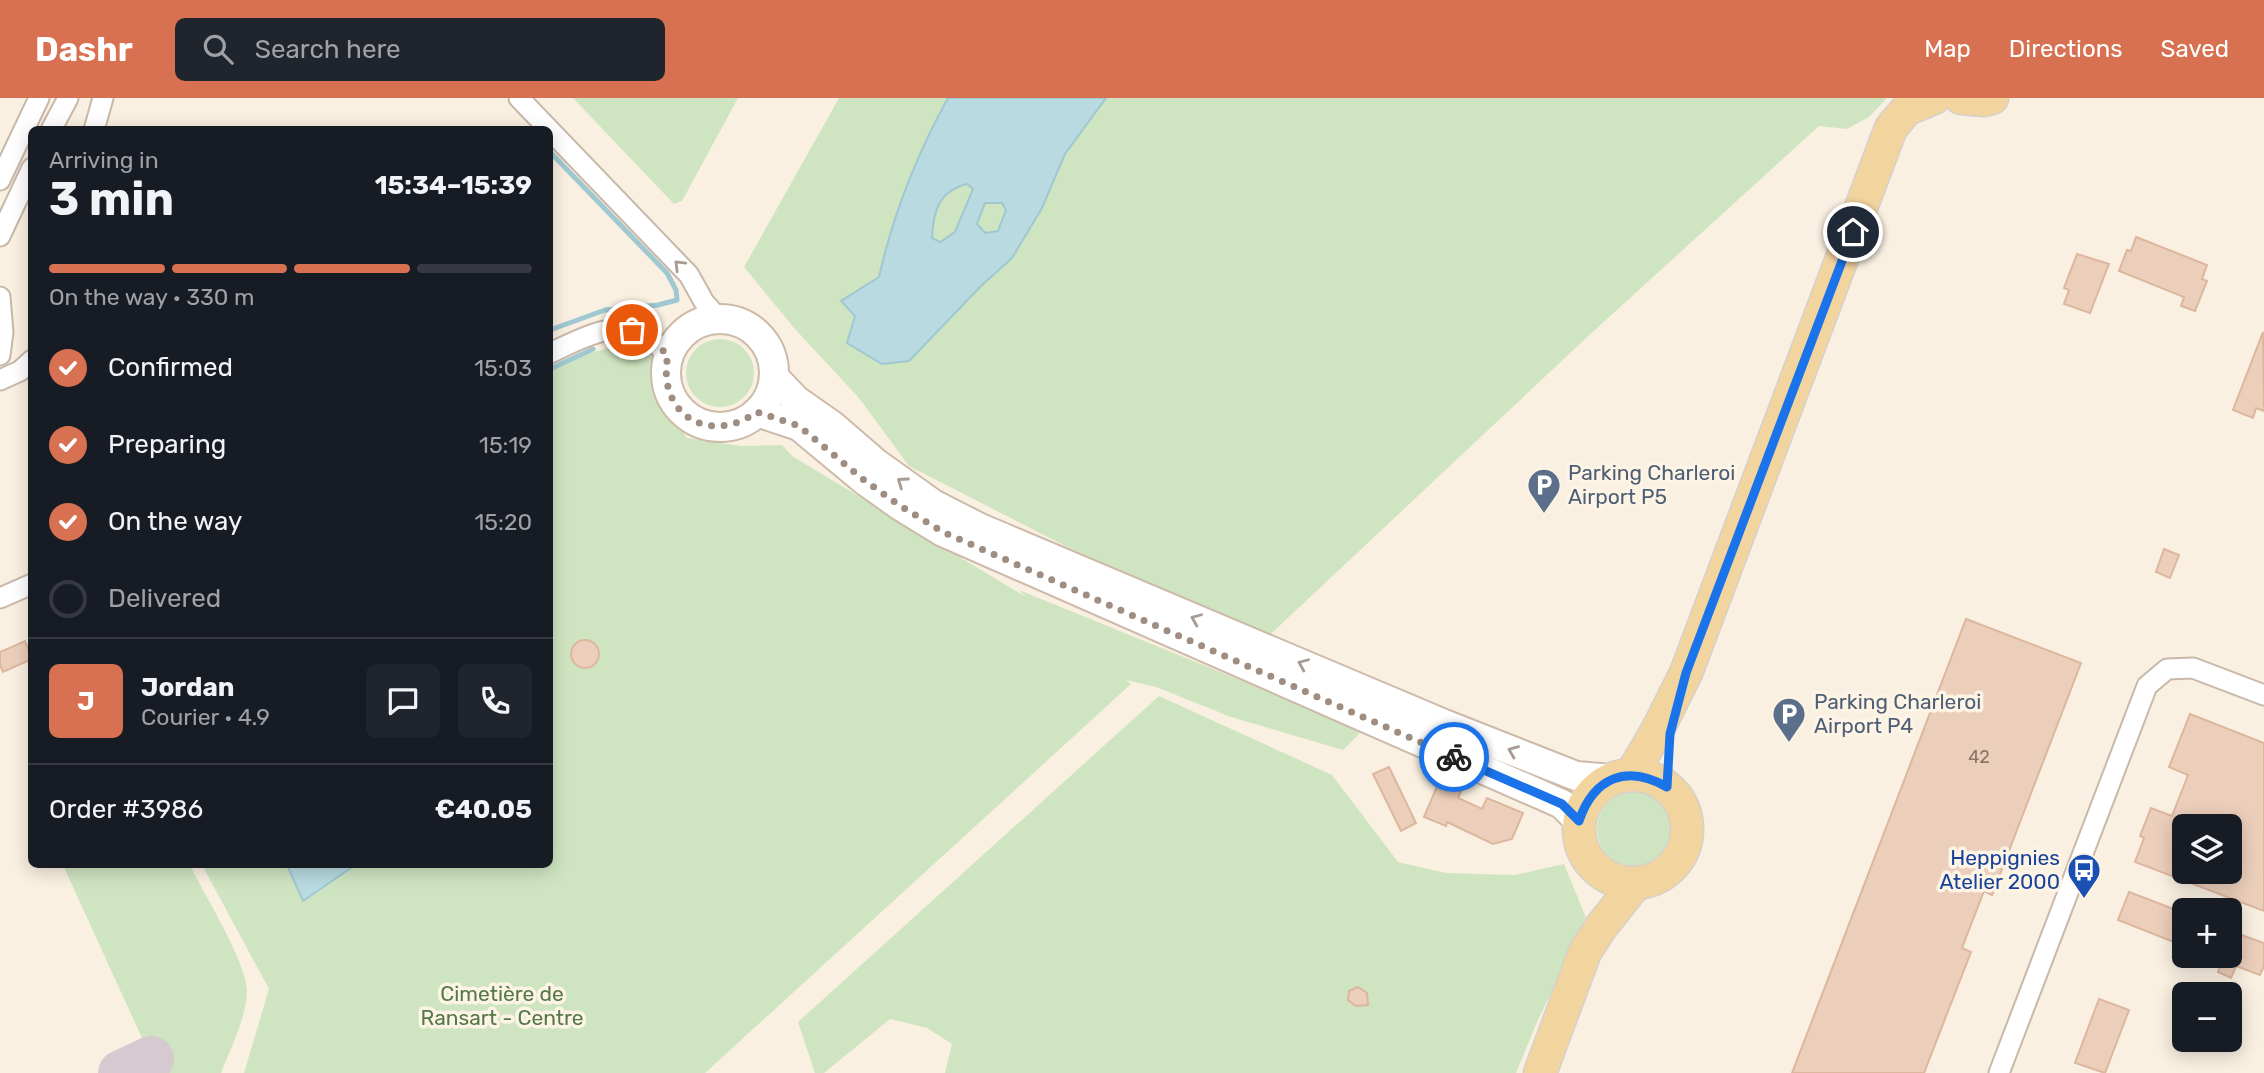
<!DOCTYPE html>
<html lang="en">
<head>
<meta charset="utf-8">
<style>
	:root { --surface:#171b24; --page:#20242c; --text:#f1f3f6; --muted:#9ea1a6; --line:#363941; --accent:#d87151 }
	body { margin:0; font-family:Rubik,sans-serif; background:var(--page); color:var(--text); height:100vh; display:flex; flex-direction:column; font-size:26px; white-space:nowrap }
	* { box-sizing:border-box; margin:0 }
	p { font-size:23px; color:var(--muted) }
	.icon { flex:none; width:38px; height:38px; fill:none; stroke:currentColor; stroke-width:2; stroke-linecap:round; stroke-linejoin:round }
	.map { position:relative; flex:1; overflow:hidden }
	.sheet { position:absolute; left:28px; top:28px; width:525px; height:742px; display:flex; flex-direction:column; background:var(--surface); border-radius:10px; box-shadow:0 4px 18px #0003 }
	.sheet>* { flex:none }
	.fabs { position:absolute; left:2172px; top:716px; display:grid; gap:14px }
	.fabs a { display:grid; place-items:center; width:70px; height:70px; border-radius:10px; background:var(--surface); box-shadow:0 4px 18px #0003; font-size:35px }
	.pin { position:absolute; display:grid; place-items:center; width:60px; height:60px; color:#fff; margin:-30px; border:4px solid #fff; border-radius:50%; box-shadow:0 2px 7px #0007 }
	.courier { position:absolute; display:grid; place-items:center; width:70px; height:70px; margin:-35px; border:5px solid #1a73e8; border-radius:50%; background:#fff; color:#222; box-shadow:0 2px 9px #0007 }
	.headline em { font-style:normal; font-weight:700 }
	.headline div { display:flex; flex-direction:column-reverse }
	.headline { display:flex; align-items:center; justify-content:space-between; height:119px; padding:0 21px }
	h1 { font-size:46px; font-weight:700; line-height:52px }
	.bar { display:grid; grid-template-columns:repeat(4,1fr); gap:10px 7px; align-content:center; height:84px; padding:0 21px }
	.bar i { height:9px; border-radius:5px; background:var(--line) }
	.bar .selected { background:var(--accent) }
	.bar p { grid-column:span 4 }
	.line { display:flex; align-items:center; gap:18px; padding:0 21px; border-top:2px solid var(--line) }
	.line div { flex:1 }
	.round { display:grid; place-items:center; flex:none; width:74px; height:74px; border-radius:10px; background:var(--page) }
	ol { padding:0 21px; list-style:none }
	li { display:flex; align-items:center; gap:21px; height:77px }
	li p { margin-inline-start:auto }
	li .icon { padding:7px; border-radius:50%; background:var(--accent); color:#fff; stroke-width:4 }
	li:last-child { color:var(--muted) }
	li i { width:38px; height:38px; border:4px solid var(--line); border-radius:50% }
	header { display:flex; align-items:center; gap:42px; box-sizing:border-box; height:98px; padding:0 35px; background:var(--accent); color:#fff }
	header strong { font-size:33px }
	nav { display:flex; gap:38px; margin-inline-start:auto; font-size:24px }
	.search { width:490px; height:63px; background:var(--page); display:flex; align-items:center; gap:18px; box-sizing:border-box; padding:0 24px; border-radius:10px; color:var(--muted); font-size:26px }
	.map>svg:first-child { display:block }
	.green { fill:#cfe5c1 }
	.water { fill:#b8dae0; stroke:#9fc8d1; stroke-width:2; fill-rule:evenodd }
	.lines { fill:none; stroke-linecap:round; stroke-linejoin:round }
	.stream { stroke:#9fc8d1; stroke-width:5 }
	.taxiway { stroke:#d6c9d0; stroke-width:46 }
	.building { fill:#eccfbb; stroke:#ddb69e; stroke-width:2; fill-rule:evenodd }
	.street-casing { stroke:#c8b8aa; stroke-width:23 }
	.secondary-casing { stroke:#cdbaaa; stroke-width:32 }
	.primary-casing { stroke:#d6d0cd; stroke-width:35 }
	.street { stroke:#fff; stroke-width:19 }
	.secondary { stroke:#fff; stroke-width:28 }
	.primary { stroke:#f2d49f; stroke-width:32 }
	.oneway { stroke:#a79b93 }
	.done { stroke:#9e8d80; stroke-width:7; stroke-dasharray:0 12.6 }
	.route { stroke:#1a73e8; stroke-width:9 }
	.labels { text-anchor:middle; stroke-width:7; stroke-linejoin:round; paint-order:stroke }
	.number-label { font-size:18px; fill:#8d7667 }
	.service-label { font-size:21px; fill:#4e5e75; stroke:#fdf4e6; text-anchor:start }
	.transit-label { font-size:21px; fill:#164399; stroke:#fdf4e6; text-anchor:end }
	.park-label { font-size:21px; fill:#547847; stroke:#fdf4e6 }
</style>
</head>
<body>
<header>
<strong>Dashr</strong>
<div class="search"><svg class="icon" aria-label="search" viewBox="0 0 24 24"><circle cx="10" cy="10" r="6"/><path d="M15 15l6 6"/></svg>Search here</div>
<nav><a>Map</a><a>Directions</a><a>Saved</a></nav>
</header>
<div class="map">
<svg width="2264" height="975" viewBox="0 0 2264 975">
	<rect width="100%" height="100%" fill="#f9f0e1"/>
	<g class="green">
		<polygon points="573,0 738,0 682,103 674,106"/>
		<polygon points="839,0 1887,0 1869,19 1847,31 1819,28 1585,241 1259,547 909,368 859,300 795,231 744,169"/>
		<circle cx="720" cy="275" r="34"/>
		<polygon points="628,245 645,251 651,256 658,299 687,340 741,348 782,347 792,358 1026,499 1019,492 1363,632 1343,652 1231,619 1156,589 1126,582 1131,586 705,975 244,975 269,891 202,767 550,766 550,272 582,257"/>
		<polygon points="1159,598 1332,677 1398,764 1446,775 1515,777 1564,766 1587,822 1537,924 1516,975 945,975 952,946 927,930 890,921 824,975 815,975 798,924"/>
		<circle cx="1635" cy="731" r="38"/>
		<path d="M63,767h127c14,29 57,98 57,126 -1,28 -16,56 -26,82h-63z"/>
	</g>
	<g class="water">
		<path d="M948,0h158l-41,56 -23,54 -30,50 -31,28 -72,75 -27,3 -35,-21 8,-27 -14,-15 38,-24c14,-62 38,-123 69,-179zM967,86l6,5 -18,43 -15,10 -8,-4c1,-27 7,-47 35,-54zM985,105h17l4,7 -8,21 -13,2 -8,-9z"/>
		<polygon points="287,767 355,767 303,803"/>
	</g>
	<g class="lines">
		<g class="stream">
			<polyline points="550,54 667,175 676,192 677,202 658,207 605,212 550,232"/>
			<polyline points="550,271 593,251"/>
		</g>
		<polyline class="taxiway" points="121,975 151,961"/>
	</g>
	<g class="building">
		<polygon points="2136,139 2207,167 2202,181 2207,183 2195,213 2181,208 2184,199 2119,173 2127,152 2131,153"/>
		<polygon points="2077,156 2109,166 2090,215 2064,206 2069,192 2064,190"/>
		<polygon points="2263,234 2264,313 2256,310 2253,320 2233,312"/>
		<polygon points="2164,451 2179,457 2170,480 2156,474"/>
		<polygon points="1966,521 2081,565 1992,797 1984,793 1962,850 1971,854 1924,975 1792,975"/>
		<circle cx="585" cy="556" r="14"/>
		<polygon points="25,543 32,561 3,574 0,567 0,554"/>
		<path d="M2190,616l74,29v168l-129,-49 9,-24 -4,-2 11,-28 21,8 16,-41 -19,-8zM2184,728h46v46h-46z"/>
		<polygon points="1389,669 1416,725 1401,733 1373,676"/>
		<polygon points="1444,672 1466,682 1458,700 1482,711 1487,700 1523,715 1512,741 1493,746 1447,724 1446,728 1424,719"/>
		<polygon points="2129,794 2184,815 2184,848 2118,822"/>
		<polygon points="2230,833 2264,845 2264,868 2260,877 2236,868 2231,880 2218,874 2224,858 2230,858"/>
		<polygon points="1358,889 1367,895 1368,907 1356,908 1348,902 1349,893"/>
		<polygon points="2099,901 2129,912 2105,975 2075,965"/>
	</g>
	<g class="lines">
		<defs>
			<g id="street">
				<polyline points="519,0 689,177 704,204 719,221"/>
				<polyline points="51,32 68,0"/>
				<polyline points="94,32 103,0"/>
				<polyline points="0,82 39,0"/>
				<polyline points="0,138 32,70"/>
				<polyline points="0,199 3,234 0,257"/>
				<path d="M550,255c27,-12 63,-34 93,-19 9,5 17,14 25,21"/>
				<polyline points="0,282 20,273 32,262"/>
				<polyline points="0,500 32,486"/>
				<polyline points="1999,975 2147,588 2167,571 2193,570 2264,597"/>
			</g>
			<g id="secondary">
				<circle cx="720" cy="275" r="54"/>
				<polyline points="774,279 796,302 833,328 877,366 933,406 980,430 1444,626 1576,678 1613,681"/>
				<polyline points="757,314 799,328 864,382 899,407 943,434 1562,706 1579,723"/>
			</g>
			<g id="primary">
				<polyline points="1961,0 1984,2 1992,0"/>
				<polyline points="1631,677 1657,633 1686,575 1891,30 1907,11 1934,0"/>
				<circle cx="1633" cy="731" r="54"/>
				<polyline points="1540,975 1585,854 1601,829 1636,785"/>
			</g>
		</defs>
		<use href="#street" class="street-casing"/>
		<use href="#secondary" class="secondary-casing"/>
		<use href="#primary" class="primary-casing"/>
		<use href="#street" class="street"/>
		<use href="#secondary" class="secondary"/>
		<use href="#primary" class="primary"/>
	</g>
	<defs><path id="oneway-chevron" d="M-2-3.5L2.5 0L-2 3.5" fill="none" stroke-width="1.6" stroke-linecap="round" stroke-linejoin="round" transform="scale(1.75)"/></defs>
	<g class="oneway">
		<use href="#oneway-chevron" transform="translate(679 167) rotate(-135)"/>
		<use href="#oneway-chevron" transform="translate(902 384) rotate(-145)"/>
		<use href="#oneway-chevron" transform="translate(1196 521) rotate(-157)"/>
		<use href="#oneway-chevron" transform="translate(1303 566) rotate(-157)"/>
		<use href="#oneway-chevron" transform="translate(1513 653) rotate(-158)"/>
	</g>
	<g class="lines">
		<path class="done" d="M632,232l18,9 18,16c-12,59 41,91 89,57l42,14 65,54 35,25 44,27 511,225"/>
		<path class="route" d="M1454,659l108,47 17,17c15,-44 48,-57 88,-34l3,-53 16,-61 167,-441"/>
	</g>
	<defs>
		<symbol id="parking-pin" viewBox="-11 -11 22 30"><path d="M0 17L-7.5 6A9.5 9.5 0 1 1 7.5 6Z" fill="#5c6f8a" stroke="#fdf4e6"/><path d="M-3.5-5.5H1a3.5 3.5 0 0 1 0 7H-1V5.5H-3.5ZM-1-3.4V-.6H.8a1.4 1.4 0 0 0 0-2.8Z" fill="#fff"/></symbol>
		<symbol id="bus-pin" viewBox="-11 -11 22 30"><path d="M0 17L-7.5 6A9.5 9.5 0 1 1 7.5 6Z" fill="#1a4fb4" stroke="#fdf4e6"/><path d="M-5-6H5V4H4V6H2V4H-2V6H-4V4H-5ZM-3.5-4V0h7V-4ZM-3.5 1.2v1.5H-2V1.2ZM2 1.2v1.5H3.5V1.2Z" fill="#fff"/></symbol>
	</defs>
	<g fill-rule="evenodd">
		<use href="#parking-pin" x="1525" y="368" width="38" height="52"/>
		<use href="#parking-pin" x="1770" y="597" width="38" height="52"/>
		<use href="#bus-pin" x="2065" y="753" width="38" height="52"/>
	</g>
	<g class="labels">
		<g class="number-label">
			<text x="1979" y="665">42</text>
		</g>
		<g class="service-label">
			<text x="1568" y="382">Parking Charleroi<tspan x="1568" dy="24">Airport P5</tspan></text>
			<text x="1814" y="611">Parking Charleroi<tspan x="1814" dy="24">Airport P4</tspan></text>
		</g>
		<g class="transit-label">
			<text x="2060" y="767">Heppignies<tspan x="2060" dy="24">Atelier 2000</tspan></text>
		</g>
		<g class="park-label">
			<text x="502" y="903">Cimetière de<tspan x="502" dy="24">Ransart - Centre</tspan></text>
		</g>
	</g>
</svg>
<div class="fabs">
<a><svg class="icon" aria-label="layers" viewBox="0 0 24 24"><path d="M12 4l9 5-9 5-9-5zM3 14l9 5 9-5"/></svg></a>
<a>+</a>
<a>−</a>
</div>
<div class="pin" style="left:632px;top:232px;background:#ea580c"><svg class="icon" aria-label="bag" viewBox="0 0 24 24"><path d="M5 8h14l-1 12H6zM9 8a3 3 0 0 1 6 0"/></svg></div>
<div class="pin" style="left:1853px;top:134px;background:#1f2937"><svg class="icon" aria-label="home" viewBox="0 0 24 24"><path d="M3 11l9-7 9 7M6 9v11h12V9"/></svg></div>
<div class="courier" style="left:1454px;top:659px"><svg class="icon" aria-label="bike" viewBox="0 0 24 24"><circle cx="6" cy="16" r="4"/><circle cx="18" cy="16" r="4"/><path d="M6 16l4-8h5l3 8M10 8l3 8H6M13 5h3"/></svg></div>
<section class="sheet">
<div class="headline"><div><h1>3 min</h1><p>Arriving in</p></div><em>15:34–15:39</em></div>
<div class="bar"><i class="selected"></i><i class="selected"></i><i class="selected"></i><i></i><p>On the way · 330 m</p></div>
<ol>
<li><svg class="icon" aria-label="check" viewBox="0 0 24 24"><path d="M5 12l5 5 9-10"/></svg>Confirmed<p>15:03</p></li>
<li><svg class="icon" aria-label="check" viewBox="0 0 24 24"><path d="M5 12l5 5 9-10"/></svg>Preparing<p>15:19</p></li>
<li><svg class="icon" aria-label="check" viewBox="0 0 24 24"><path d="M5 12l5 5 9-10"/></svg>On the way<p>15:20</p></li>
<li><i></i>Delivered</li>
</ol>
<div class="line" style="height:126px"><b class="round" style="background:var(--accent);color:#fff">J</b><div><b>Jordan</b><p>Courier · 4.9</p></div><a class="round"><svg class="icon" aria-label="chat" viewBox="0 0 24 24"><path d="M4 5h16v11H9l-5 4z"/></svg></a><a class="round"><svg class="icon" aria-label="phone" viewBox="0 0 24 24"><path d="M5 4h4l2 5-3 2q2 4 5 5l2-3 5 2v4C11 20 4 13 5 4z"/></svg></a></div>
<div class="line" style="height:91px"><div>Order #3986</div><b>€40.05</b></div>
</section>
</div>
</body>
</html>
